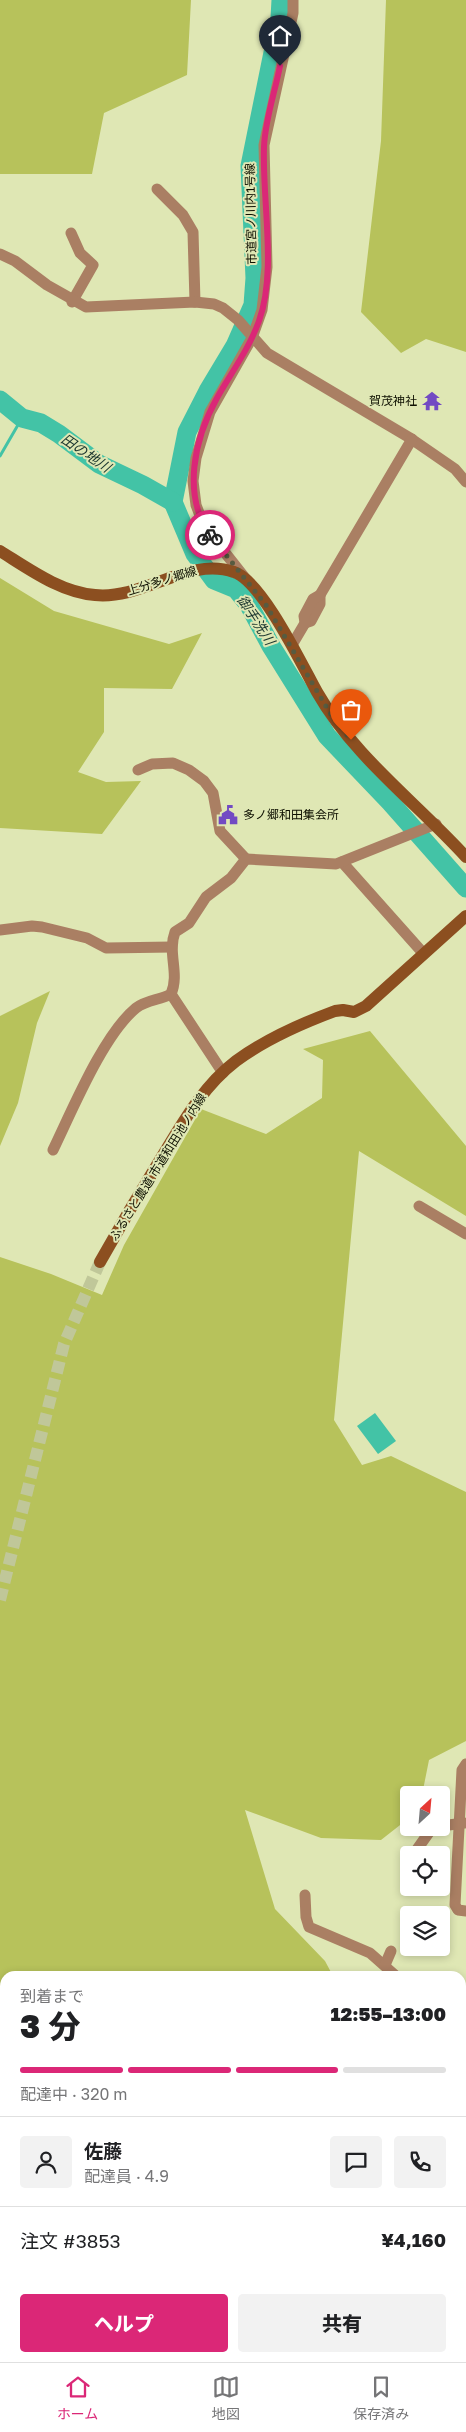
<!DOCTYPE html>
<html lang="ja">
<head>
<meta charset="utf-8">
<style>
	:root { --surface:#fff; --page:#f2f2f2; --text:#202124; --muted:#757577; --line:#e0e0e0; --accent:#db2777 }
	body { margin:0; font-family:"Golos Text","Noto Sans JP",sans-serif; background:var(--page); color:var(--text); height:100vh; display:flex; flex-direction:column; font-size:19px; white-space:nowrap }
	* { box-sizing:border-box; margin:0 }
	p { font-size:16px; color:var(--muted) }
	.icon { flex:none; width:28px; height:28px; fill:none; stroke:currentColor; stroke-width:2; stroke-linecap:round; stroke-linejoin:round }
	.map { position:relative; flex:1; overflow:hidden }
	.side { position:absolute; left:0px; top:1971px; width:466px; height:391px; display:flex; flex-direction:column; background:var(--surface); border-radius:15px 15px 0 0; box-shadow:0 2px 8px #0003 }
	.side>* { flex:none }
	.needle { width:32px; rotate:26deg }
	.controls { position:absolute; left:400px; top:1786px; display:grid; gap:10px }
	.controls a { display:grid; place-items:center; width:50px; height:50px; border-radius:5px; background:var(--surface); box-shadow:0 2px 8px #0003; font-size:25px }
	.pin { position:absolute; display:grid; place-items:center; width:42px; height:42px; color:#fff; margin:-51px -21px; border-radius:50% 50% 50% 0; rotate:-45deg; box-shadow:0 0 5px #0007 }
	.pin .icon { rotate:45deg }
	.courier { position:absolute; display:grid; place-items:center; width:50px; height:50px; margin:-25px; border:4px solid #db2777; border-radius:50%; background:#fff; color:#222; box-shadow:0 1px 6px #0007 }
	.overview em { font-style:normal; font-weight:800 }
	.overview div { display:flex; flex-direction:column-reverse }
	.overview { display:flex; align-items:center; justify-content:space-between; height:85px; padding:0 20px }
	h1 { font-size:32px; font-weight:800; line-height:38px }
	.bar { display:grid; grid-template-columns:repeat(4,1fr); gap:8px 5px; align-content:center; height:60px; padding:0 20px }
	.bar i { height:6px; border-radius:4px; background:var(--line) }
	.bar .current { background:var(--accent) }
	.bar p { grid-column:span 4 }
	.line { display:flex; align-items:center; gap:12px; padding:0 20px; border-top:1px solid var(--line) }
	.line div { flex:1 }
	.round { display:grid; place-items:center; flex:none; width:52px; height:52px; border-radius:5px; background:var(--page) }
	.button { display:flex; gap:10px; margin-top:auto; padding:10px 20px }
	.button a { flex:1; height:58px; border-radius:5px; background:var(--accent); color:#fff; font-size:20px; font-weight:800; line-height:58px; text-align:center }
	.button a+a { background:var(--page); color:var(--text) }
	.dock { display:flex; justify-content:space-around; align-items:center; height:70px; border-top:1px solid var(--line); background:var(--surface); font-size:14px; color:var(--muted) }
	.dock a { display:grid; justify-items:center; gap:2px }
	.dock .current { color:var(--accent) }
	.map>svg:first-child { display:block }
	.green { fill:#b7c25b }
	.water { fill:#43c3a6 }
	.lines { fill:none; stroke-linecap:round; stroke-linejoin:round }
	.stream { stroke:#43c3a6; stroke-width:3 }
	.river { stroke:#43c3a6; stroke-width:19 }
	.secondary-tunnel { stroke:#c0c799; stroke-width:12; stroke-dasharray:12 6; stroke-linecap:butt }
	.street { stroke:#aa7f63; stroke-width:11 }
	.secondary { stroke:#8c4f20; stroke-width:12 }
	.done { stroke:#575b40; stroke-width:5; stroke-dasharray:0 9 }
	.route { stroke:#db2777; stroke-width:6 }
	.labels { text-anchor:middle; stroke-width:4; stroke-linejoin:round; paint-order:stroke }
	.street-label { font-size:12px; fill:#0e1001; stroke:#dfe7b4 }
	.poi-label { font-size:12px; fill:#0e1001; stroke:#dfe7b4; text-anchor:end }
	.water-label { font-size:14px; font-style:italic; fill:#1a352e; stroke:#dfe7b4 }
</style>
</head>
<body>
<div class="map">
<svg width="466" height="2362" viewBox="0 0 466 2362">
	<rect width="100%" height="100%" fill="#dfe7b4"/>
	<g class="green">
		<polygon points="0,0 191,0 187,75 104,113 92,174 0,174"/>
		<polygon points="386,0 466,0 466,352 426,339 401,353 361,312 381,141"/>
		<polygon points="0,578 54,611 169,644 202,633 172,689 104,688 104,732 78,772 106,782 141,781 102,834 0,828"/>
		<polygon points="50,991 37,1023 18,1103 0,1146 0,1016"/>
		<polygon points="370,1031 466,1146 466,1216 359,1151 334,1420 362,1465 391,1456 466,1492 466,1741 429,1760 422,1795 409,1795 409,1818 381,1840 321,1838 245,1810 275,1909 325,1961 333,1976 5,1976 5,2062 0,2064 0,1257 51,1274 102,1295 124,1245 201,1109 266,1134 322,1098 323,1060 303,1049"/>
		<polygon points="5,2110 5,2358 195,2358 195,2362 0,2362 0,2127"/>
	</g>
	<polygon class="water" points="375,1413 396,1441 378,1454 357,1426"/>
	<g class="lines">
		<polyline class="stream" points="0,456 22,418"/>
		<g class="river">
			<polyline points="281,0 280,18 250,166 255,278 253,305 235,346 208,391 187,432 173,502 195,554 214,580 236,589 249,605 271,646 327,736 390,802 466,888"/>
			<polyline points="0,400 22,418 41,423 59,434 99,464 143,485 173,502"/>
		</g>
		<polyline class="secondary-tunnel" points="0,1600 64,1344 100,1262"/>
		<g class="street">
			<polyline points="157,189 183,215 193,232 195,302"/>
			<polyline points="71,233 80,253 93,265 72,302"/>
			<polyline points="0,254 15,261 47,285 86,307 195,302 214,304 223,308 238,320 267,353 410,438 455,469 466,482"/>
			<polyline points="245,578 204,526 196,505 193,481 196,458 210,412 252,338 262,310 267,267 264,145 293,13 293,0"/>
			<polyline points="305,623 311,621 320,604 320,595"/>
			<polyline points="292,645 305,623 304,616 313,599 320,595 412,439"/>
			<polyline points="138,770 152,764 173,763 189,770 204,781 213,793 220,831 246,859"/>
			<polyline points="342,862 423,953"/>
			<polyline points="0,930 32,926 42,927 87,938 106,948 172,947"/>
			<polyline points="171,994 223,1073"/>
			<path d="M53,1150c19,-39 50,-115 83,-142 10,-8 24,-8 35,-14 9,-21 -4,-41 4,-62l14,-9 17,-26 25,-19 15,-19 90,5 100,-40"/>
			<polyline points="419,1206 466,1234"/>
			<polyline points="466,1764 462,1770 455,1905 458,1910 466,1911"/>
			<polyline points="441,1826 464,1823"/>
			<polyline points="413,1855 430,1831 435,1828"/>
			<polyline points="305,1895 306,1917 309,1927 370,1953 396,1976"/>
			<polyline points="385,1965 391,1951"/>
			<polyline points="461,1994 466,1995"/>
			<polyline points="461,2047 466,2027"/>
			<polyline points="461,2132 466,2130"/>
			<polyline points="461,2166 466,2156"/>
			<polyline points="381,2358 382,2362"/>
		</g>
		<g class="secondary">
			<path d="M0,551c29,18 60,41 95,44 49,5 93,-39 139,-23 28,9 68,93 83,120 37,65 99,110 149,165"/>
			<path d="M100,1262c19,-34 39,-68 60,-102 22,-36 42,-73 76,-99 30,-22 64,-37 99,-50l8,-1 11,2 12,-6 100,-90"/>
		</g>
	</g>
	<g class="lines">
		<polyline class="done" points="210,535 266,605 330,713 351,740"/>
		<path class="route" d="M210,535c-28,-40 -16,-96 7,-137 14,-25 32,-49 42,-77 18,-50 3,-120 5,-174 1,-27 11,-55 16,-81"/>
	</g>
	<defs>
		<symbol id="temple-bare" viewBox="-9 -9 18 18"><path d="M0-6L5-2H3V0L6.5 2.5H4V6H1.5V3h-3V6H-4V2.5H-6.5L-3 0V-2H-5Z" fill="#724ac3" stroke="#dfe7b4" stroke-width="2.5" paint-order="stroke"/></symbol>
		<symbol id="civic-bare" viewBox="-9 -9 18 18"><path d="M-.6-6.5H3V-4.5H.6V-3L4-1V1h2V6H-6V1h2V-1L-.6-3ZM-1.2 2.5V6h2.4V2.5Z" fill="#724ac3" stroke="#dfe7b4" stroke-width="2.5" paint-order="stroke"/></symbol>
	</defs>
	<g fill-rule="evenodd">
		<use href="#temple-bare" x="418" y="387" width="28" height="28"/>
		<use href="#civic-bare" x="214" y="801" width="28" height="28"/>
	</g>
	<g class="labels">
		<g class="street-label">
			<text transform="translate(251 214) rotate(-91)" y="4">市道宮ノ川内1号線</text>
			<text transform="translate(162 581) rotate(-17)" y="4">上分多ノ郷線</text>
			<text transform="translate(158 1167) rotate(-58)" y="4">ふるさと農道 市道和田池ノ内線</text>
		</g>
		<g class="poi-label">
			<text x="417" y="405">賀茂神社</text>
			<text x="243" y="819" text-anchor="start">多ノ郷和田集会所</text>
		</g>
		<g class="water-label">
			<text transform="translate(86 453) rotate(34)" y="5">田の地川</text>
			<text transform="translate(256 620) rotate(57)" y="5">御手洗川</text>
		</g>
	</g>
</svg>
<div class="controls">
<a><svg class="needle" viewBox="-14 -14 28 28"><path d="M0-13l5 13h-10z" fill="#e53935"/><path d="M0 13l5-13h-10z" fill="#757577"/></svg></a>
<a><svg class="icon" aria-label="locate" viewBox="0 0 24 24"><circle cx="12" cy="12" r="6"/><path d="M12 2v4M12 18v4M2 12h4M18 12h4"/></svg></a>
<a><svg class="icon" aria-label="layers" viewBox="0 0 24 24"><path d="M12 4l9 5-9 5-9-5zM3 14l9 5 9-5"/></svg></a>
</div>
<div class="pin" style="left:351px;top:740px;background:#ea580c"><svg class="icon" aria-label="bag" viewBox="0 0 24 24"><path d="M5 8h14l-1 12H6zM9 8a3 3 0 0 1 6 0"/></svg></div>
<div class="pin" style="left:280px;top:66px;background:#1f2937"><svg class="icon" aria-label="home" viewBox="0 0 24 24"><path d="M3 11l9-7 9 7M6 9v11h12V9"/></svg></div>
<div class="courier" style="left:210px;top:535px"><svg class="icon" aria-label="bike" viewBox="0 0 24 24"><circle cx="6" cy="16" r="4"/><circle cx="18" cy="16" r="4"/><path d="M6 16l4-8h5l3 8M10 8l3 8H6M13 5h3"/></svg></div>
<section class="side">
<div class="overview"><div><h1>3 分</h1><p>到着まで</p></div><em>12:55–13:00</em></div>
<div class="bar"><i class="current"></i><i class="current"></i><i class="current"></i><i></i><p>配達中 · 320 m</p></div>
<div class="line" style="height:90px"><a class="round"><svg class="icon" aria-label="person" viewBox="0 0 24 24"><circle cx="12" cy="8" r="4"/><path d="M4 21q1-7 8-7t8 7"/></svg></a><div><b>佐藤</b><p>配達員 · 4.9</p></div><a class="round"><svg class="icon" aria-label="chat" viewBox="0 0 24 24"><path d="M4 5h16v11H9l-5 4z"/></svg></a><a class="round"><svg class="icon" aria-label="phone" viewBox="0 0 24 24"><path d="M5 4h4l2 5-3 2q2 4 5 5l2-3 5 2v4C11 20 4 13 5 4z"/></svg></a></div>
<div class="line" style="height:65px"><div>注文 #3853</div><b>¥4,160</b></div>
<div class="button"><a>ヘルプ</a><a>共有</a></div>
</section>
</div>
<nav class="dock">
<a class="current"><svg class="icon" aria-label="home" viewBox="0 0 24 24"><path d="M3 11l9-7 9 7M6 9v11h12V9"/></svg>ホーム</a>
<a><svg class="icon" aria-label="map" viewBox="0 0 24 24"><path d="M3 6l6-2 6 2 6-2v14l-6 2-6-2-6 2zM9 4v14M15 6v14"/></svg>地図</a>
<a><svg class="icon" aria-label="saved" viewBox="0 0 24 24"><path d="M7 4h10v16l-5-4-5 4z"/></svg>保存済み</a>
</nav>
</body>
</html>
